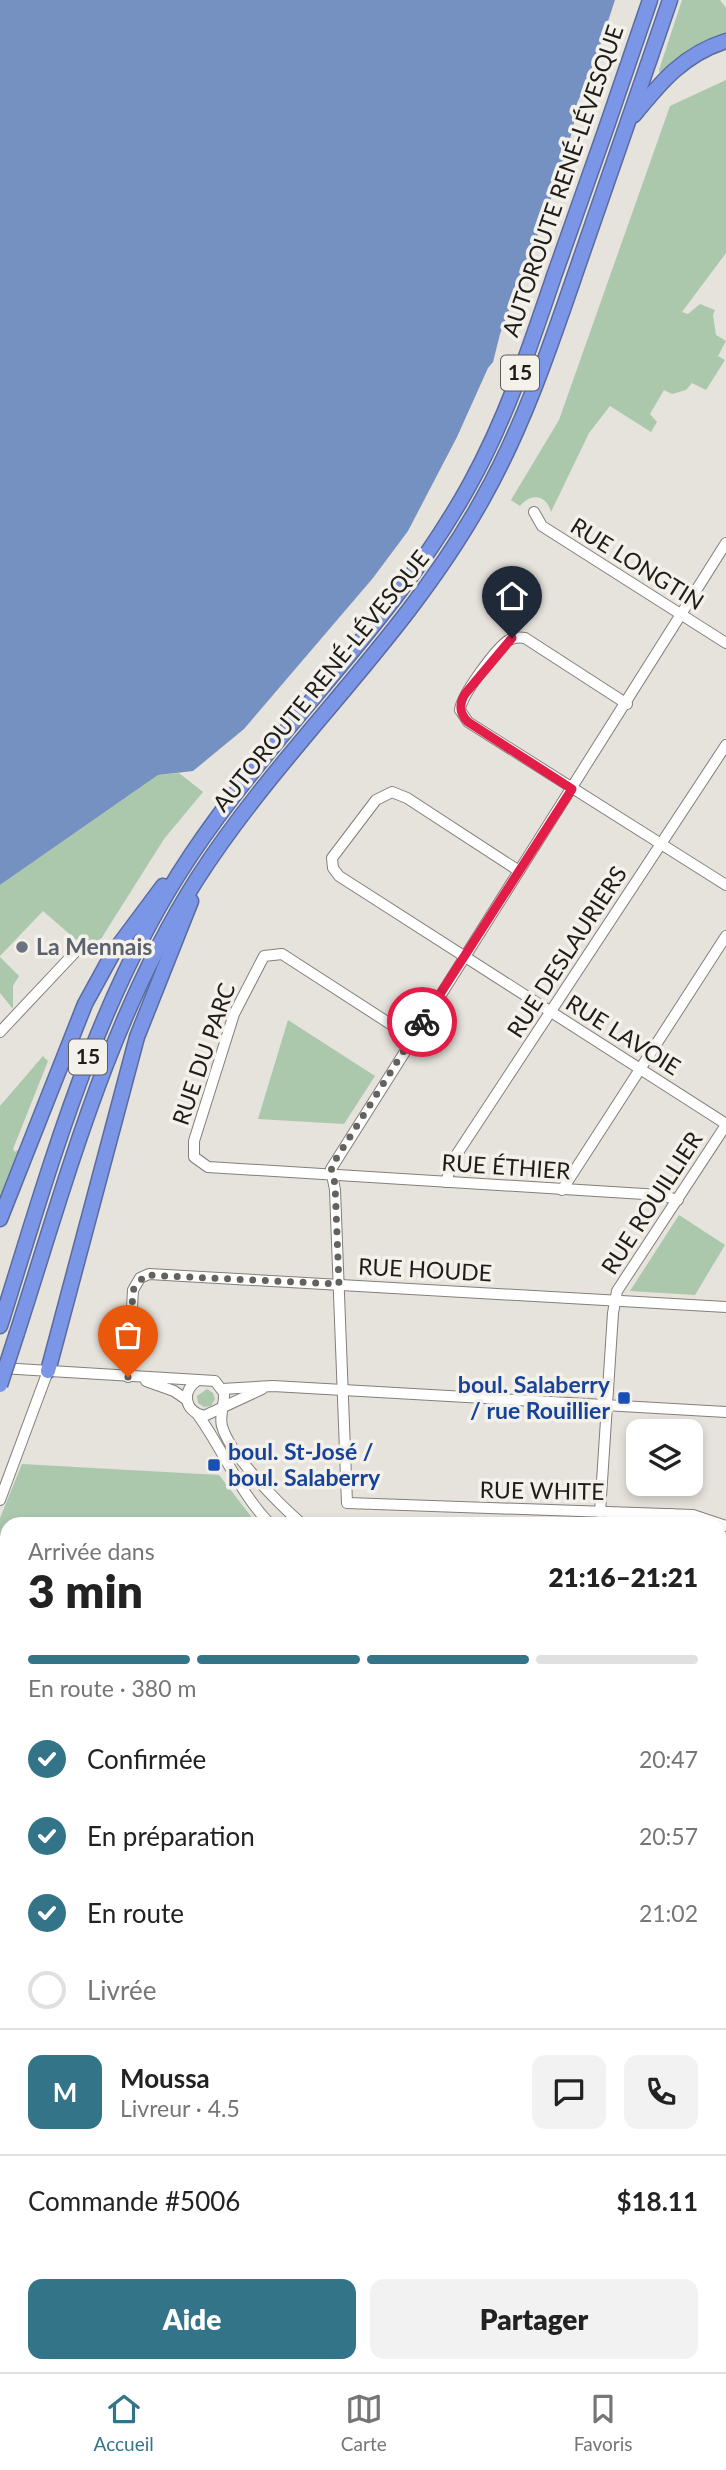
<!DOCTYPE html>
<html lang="fr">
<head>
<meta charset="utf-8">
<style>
	:root { --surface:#fff; --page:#f2f2f2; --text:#222; --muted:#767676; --line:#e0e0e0; --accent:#347488 }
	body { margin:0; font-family:Lato,sans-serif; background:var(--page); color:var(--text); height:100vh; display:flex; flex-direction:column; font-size:26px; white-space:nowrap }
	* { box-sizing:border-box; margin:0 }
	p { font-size:23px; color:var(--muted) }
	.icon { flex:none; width:38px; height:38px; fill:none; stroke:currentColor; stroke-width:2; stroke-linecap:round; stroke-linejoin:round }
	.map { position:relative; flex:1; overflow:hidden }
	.sheet { position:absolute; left:0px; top:1517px; width:726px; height:856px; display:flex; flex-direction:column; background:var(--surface); border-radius:21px 21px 0 0; box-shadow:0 4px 10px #0003 }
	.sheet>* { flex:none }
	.buttons { position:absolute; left:626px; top:1419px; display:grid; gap:14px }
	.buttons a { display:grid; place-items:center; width:77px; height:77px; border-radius:14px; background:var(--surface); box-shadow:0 4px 10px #0003; font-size:35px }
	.pin { position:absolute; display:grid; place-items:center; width:60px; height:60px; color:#fff; margin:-72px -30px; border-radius:50% 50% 50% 0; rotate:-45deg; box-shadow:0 0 7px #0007 }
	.pin .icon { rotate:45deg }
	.courier { position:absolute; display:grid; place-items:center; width:70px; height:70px; margin:-35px; border:5px solid #e11d48; border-radius:50%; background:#fff; color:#222; box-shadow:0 2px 9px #0007 }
	.head em { font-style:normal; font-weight:800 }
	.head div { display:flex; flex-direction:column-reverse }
	.head { display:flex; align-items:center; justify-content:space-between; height:119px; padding:0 28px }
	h1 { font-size:46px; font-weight:800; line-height:52px }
	.bar { display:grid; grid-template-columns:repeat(4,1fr); gap:10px 7px; align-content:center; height:84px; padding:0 28px }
	.bar i { height:9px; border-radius:5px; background:var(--line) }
	.bar .current { background:var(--accent) }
	.bar p { grid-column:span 4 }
	.line { display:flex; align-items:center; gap:18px; padding:0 28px; border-top:2px solid var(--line) }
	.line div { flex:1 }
	.round { display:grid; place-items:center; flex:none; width:74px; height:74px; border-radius:14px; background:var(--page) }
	ol { padding:0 28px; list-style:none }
	li { display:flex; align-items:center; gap:21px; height:77px }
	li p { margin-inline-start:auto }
	li .icon { padding:7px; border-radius:50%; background:var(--accent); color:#fff; stroke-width:4 }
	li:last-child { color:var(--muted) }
	li i { width:38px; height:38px; border:4px solid var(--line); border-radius:50% }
	.cta { display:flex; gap:14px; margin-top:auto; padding:14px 28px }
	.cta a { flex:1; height:80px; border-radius:14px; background:var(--accent); color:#fff; font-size:28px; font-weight:800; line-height:80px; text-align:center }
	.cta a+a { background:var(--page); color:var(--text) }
	.tabs { display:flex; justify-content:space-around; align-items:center; height:98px; border-top:2px solid var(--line); background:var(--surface); font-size:19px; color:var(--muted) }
	.tabs a { display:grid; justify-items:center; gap:4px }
	.tabs .current { color:var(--accent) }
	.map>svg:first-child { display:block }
	.green { fill:#abc8ad }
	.water { fill:#7491c1 }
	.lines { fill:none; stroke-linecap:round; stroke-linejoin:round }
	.minor-casing { stroke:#837f7a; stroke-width:12 }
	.major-casing { stroke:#5a6c9f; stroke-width:15 }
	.highway-casing { stroke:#5a6c9f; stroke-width:17 }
	.minor { stroke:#fff; stroke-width:10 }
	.major { stroke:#b0c0f0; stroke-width:12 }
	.highway { stroke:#7b96e6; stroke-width:14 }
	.rail { stroke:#3d3b39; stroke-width:2.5; stroke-dasharray:12 12; stroke-linecap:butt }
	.highway-bridge-casing { stroke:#5a6c9f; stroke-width:17; stroke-linecap:butt }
	.highway-bridge { stroke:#7b96e6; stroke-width:14 }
	.done { stroke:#64625f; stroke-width:7; stroke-dasharray:0 12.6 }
	.route { stroke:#e11d48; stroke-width:9 }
	.worship-dot { fill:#6b7280; stroke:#f4f0ea; stroke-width:2.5 }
	.transit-dot { fill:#1a4fb4; stroke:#f4f0ea; stroke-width:2.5 }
	.labels { text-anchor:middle; stroke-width:7; stroke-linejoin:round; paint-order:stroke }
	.shield { fill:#f4f0ea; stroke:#5e5c59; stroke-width:2 }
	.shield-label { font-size:21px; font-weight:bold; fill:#1e1d1b }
	.street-label { font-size:23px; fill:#1e1d1b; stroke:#f4f0ea }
	.worship-label { font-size:23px; font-weight:bold; fill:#5b616d; stroke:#f4f0ea; text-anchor:start }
	.transit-label { font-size:23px; font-weight:bold; fill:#164399; stroke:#f4f0ea; text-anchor:end }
</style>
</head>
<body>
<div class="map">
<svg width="726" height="2372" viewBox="0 0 726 2372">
	<rect width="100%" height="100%" fill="#e6e2dc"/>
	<g class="green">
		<polygon points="682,0 720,0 726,8 726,36 660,74 659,70"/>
		<path d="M726,80v173l-44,59 6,2 12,-10 15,6 -2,5 3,20 10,6 -8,15 7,4 -19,30 -14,-7 -6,7 -14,4 -8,-4 -14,24 7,8 -6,10 -41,-26 -21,27 -38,79c-4,-17 -20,-20 -31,-6l-9,-6 48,-80 111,-314z"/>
		<polygon points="179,773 203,792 164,839 99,942 81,944 43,911 0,956 0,885 158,775"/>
		<polygon points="0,957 19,976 13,986 13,1009 0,993"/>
		<polygon points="288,1020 375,1076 344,1124 258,1119"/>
		<polygon points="43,1056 48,1061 13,1149 15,1152 20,1148 0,1202 0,1106"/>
		<polygon points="679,1215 725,1245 695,1295 630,1291"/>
		<polygon points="207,1389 213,1393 215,1399 211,1406 204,1407 198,1403 197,1396"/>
		<polygon points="22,1464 219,1475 257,1524 7,1524 7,1933 0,1944 0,1518"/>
		<polygon points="719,1762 726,1765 726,1830 719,1845"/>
	</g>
	<polygon class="water" points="0,0 615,0 590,76 577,103 573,129 550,202 500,334 493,362 488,368 457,437 408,531 373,578 244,729 193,771 158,775 0,885"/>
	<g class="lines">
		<defs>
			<g id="minor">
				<polyline points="534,512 542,526 726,643"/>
				<polyline points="726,543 331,1169 335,1190 347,1503 693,1515 726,1526"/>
				<path d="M627,704l-102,-66c-6,-1 -11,-1 -16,2 -13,8 -48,56 -49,70l8,12 258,163"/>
				<polyline points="519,871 407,798 392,792 376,800 332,858 333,868 339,876 726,1124"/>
				<polyline points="0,1032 79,948"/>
				<polyline points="412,1038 282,954 264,956 234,1014 194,1141 194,1157 208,1167 660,1195 678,1200"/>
				<polyline points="446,1182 453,1160 726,745"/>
				<polyline points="562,1190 726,936"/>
				<path d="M1,1368l214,13 9,12c1,12 -5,21 -2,33 8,29 57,78 80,98"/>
				<polyline points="128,1377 133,1290 140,1278 149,1274 726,1307"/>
				<path d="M198,1380c-17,11 -14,31 6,36l58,-27"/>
				<polyline points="146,1381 174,1391 187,1400"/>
				<polyline points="222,1389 273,1386 726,1412"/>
				<path d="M198,1415c26,36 41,77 72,109"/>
				<polyline points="0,1500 48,1371"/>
				<polyline points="600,1512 613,1313 617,1291 726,1125"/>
				<polyline points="671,1524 671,1514"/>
				<polyline points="719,1639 726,1623"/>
				<polyline points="719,1727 726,1730"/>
				<polyline points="719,1750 726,1753"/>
				<polyline points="0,1999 7,2004"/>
				<polyline points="0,2127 7,2131"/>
				<polyline points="0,2242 7,2246"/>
				<polyline points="188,2366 197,2372"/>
				<polyline points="361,2366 370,2372"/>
			</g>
			<g id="major">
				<polyline points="719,1904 726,1889"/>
				<polyline points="719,1966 726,1951"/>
				<polyline points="412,2372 418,2366"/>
				<polyline points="448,2372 454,2366"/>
			</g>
			<g id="highway">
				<path d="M634,115c27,-33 50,-61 92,-74"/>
				<polyline points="0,1219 85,1004 113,953 163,886"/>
				<path d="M0,1326c51,-162 96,-329 191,-471 87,-130 202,-231 279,-371 36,-65 60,-137 84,-208 33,-92 65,-184 96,-276"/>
				<path d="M17,1333c50,-155 92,-315 180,-454 86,-134 206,-237 285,-379 42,-74 69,-156 97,-237 30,-87 61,-175 91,-263"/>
				<polyline points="48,1371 137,1037 191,901"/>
			</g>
		</defs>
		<use href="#minor" class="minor-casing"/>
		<use href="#major" class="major-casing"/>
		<use href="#highway" class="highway-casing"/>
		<use href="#minor" class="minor"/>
		<use href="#major" class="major"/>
		<use href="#highway" class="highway"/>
		<g class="rail">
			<polyline points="719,2115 726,2107"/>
			<polyline points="719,2172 726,2171"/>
			<polyline points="491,2372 497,2366"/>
		</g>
		<defs>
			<polyline id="highway-bridge" points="0,1385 17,1333"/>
		</defs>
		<use href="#highway-bridge" class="highway-bridge-casing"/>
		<use href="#highway-bridge" class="highway-bridge"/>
	</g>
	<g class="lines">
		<polyline class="done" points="128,1377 133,1290 145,1275 339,1284 335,1184 331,1167 422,1022"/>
		<path class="route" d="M422,1022l150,-233 -104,-67c-9,-9 -9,-18 -3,-28l47,-56"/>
	</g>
	<circle class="worship-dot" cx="22" cy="947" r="7"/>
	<g class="transit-dot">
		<rect x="617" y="1391" width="14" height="14" rx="3.5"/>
		<rect x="207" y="1458" width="14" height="14" rx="3.5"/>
	</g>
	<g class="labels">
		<g class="shield">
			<rect x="501" y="355.5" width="38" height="35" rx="5"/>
			<rect x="69" y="1039.5" width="38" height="35" rx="5"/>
		</g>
		<g class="shield-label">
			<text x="520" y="380">15</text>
			<text x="88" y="1064">15</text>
		</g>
		<g class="street-label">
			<text transform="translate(563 181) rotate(-71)" y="8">AUTOROUTE RENÉ-LÉVESQUE</text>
			<text transform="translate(637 564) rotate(32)" y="8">RUE LONGTIN</text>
			<text transform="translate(321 681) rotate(-51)" y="8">AUTOROUTE RENÉ-LÉVESQUE</text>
			<text transform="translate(567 952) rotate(-57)" y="8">RUE DESLAURIERS</text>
			<text transform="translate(623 1035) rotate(32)" y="8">RUE LAVOIE</text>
			<text transform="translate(204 1054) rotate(-71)" y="8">RUE DU PARC</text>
			<text transform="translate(506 1167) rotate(4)" y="8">RUE ÉTHIER</text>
			<text transform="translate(652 1203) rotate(-57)" y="8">RUE ROUILLIER</text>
			<text transform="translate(425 1270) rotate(3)" y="8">RUE HOUDE</text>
			<text transform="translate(542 1491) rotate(1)" y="8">RUE WHITE</text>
		</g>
		<g class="worship-label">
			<text x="36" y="955">La Mennais</text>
		</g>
		<g class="transit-label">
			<text x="610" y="1393">boul. Salaberry<tspan x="610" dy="26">/ rue Rouillier</tspan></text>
			<text x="228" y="1460" text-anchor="start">boul. St-José /<tspan x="228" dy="26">boul. Salaberry</tspan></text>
		</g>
	</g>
</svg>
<div class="buttons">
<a><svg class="icon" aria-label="layers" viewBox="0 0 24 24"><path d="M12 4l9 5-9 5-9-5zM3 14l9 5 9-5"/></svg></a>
</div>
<div class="pin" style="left:128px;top:1377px;background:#ea580c"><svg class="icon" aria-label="bag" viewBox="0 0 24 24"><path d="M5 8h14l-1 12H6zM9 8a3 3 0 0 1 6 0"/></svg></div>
<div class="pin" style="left:512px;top:638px;background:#1f2937"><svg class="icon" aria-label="home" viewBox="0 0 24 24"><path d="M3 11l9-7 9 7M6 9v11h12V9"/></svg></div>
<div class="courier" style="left:422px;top:1022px"><svg class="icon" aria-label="bike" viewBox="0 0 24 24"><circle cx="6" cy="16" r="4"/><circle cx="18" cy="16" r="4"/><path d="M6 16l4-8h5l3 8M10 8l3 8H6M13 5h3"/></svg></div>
<section class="sheet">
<div class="head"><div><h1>3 min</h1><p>Arrivée dans</p></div><em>21:16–21:21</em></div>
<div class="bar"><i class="current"></i><i class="current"></i><i class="current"></i><i></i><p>En route · 380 m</p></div>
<ol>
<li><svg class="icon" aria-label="check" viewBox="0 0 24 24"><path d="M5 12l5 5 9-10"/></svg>Confirmée<p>20:47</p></li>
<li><svg class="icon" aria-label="check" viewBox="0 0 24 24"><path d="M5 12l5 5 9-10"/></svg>En préparation<p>20:57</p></li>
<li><svg class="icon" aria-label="check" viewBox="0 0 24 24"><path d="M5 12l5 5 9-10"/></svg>En route<p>21:02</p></li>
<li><i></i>Livrée</li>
</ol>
<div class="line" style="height:126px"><b class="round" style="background:var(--accent);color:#fff">M</b><div><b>Moussa</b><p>Livreur · 4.5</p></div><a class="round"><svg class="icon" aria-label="chat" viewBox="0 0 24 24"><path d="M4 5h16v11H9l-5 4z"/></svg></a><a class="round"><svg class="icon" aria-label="phone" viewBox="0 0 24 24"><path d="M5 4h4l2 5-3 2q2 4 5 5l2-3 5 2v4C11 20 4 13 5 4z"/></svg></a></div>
<div class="line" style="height:91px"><div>Commande #5006</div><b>$18.11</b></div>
<div class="cta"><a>Aide</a><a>Partager</a></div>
</section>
</div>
<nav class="tabs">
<a class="current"><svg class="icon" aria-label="home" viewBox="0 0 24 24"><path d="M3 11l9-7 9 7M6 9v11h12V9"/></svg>Accueil</a>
<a><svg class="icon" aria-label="map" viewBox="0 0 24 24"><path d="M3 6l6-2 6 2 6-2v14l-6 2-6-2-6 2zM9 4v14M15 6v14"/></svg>Carte</a>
<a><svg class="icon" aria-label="saved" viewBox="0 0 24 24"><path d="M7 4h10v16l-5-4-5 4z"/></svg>Favoris</a>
</nav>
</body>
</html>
